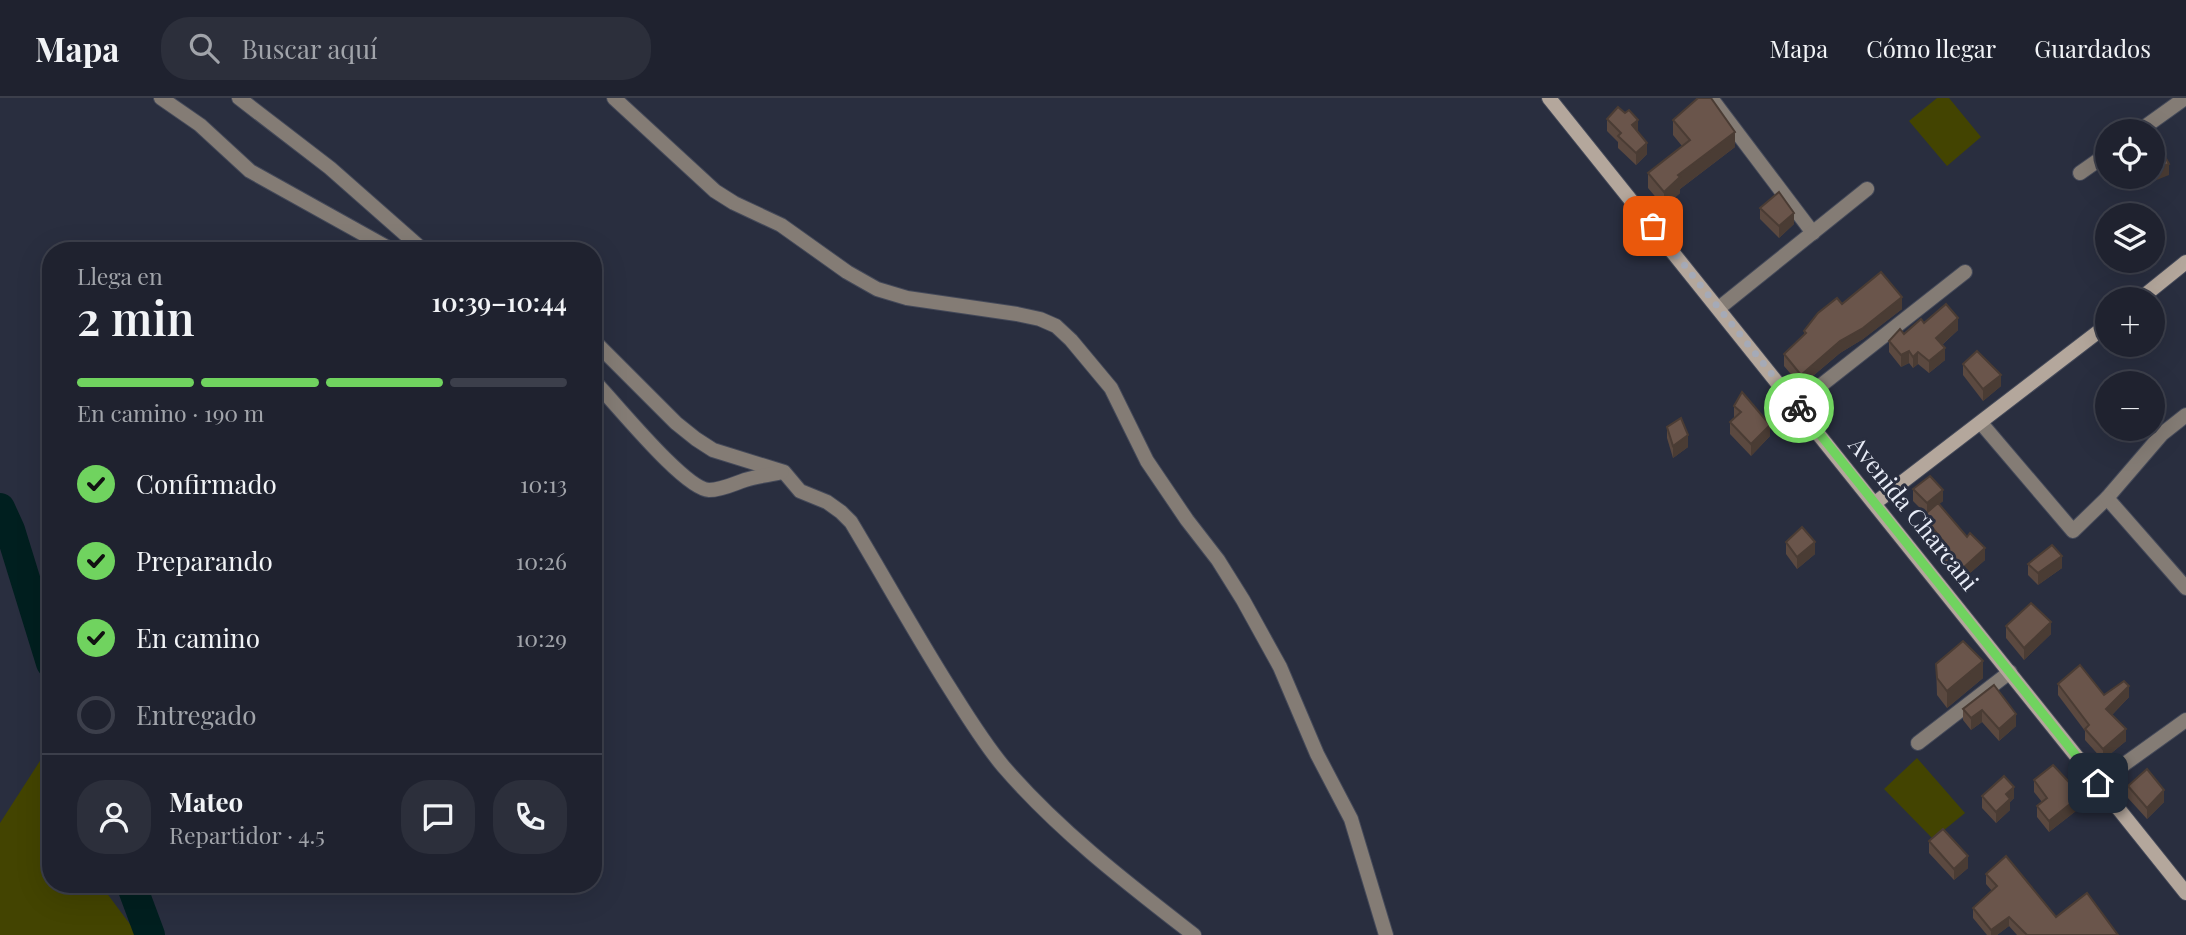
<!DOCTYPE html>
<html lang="es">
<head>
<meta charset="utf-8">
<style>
	:root { --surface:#1f222f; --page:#2c2f3b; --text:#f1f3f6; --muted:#a1a4aa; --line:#3c3f4b; --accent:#70d35f }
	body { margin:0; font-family:"Playfair Display",serif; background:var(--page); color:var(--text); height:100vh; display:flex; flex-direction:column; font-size:26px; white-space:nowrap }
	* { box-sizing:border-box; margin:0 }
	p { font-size:23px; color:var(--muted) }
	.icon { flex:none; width:38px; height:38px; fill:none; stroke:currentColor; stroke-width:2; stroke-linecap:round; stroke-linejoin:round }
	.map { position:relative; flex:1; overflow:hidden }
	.drawer { position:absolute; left:42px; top:144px; width:560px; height:651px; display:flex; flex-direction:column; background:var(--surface); border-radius:28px; box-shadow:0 7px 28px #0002,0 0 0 2px var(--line) }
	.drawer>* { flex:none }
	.fabs { position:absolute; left:2095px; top:21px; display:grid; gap:14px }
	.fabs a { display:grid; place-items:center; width:70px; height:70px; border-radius:50%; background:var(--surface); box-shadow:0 7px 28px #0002,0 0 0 2px var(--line); font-size:35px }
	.pin { position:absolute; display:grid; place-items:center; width:60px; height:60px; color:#fff; margin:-30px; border-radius:14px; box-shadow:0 4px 10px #0006 }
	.courier { position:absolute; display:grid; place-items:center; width:70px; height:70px; margin:-35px; border:5px solid #70d35f; border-radius:50%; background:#fff; color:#222; box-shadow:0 2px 9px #0007 }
	.summary em { font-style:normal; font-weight:600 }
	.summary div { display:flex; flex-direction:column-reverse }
	.summary { display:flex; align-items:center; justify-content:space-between; height:119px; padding:0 35px }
	h1 { font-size:46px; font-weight:600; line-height:52px }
	.bar { display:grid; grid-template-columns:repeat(4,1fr); gap:10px 7px; align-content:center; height:84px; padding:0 35px }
	.bar i { height:9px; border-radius:5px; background:var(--line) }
	.bar .on { background:var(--accent) }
	.bar p { grid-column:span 4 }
	.line { display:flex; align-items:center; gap:18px; padding:0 35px; border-top:2px solid var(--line) }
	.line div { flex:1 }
	.round { display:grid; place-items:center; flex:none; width:74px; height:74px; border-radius:28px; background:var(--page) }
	ol { padding:0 35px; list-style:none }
	li { display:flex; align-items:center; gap:21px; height:77px }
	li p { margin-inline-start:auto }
	li .icon { padding:7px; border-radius:50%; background:var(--accent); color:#111; stroke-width:4 }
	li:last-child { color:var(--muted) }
	li i { width:38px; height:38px; border:4px solid var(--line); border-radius:50% }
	header { display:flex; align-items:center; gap:42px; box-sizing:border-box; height:98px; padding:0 35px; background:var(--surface); border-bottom:2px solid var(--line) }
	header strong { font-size:33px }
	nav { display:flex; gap:38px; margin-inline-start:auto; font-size:24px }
	.search { width:490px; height:63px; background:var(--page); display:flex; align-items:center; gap:18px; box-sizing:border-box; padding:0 24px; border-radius:28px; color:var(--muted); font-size:26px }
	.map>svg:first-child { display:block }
	.green { fill:#434401 }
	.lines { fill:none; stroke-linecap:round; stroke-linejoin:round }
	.river { stroke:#001f1f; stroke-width:30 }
	.street-casing { stroke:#444959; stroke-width:16 }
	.secondary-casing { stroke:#444959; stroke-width:16 }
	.street { stroke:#847c75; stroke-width:14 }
	.secondary { stroke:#b4a79c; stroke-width:14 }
	.wall { fill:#5b4940 }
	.shaded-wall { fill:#4a3c34 }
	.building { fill:#6a554b; stroke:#4a3c34; stroke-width:2 }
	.done { stroke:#a5aab7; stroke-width:7; stroke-dasharray:0 12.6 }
	.route { stroke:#70d35f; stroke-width:9 }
	.labels { text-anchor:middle; stroke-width:6; stroke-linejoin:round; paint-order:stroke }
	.street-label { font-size:24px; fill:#e8ecf7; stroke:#292e3f }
</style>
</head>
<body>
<header>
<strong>Mapa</strong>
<div class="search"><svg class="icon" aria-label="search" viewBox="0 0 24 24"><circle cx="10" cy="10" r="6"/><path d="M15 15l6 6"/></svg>Buscar aquí</div>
<nav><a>Mapa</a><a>Cómo llegar</a><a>Guardados</a></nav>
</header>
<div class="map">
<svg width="2186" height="837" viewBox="0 0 2186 837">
	<rect width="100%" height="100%" fill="#292e3f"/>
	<g class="green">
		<polygon points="1937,0 1949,0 1981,39 1947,68 1909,23"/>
		<polygon points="47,652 51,661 51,786 100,786 138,837 0,837 0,725"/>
		<polygon points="1917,660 1965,715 1933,741 1884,691"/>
	</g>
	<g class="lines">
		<g class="river">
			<polyline points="0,410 10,432 51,565"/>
			<polyline points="131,786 150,837"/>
		</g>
		<defs>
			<g id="street">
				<polyline points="161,0 200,27 250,73 392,152"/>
				<polyline points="239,0 330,70 423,152"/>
				<polyline points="614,0 715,93 734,105 781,127 847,174 877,191 907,200 1017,216 1040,221 1056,228 1071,242 1111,290 1147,363 1187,422 1218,462 1243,502 1280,569 1317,656 1351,721 1386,837"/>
				<polyline points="1711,0 1813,135"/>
				<polyline points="2139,33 2185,0"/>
				<polyline points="2080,75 2107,56"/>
				<polyline points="1719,210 1867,91"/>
				<path d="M593,242l83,83 20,16 17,11 71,22 16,19 27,11 14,10 10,10c33,55 64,111 98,165 17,27 34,55 54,79 56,65 124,117 191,169"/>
				<path d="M593,282c21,21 91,109 116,110 13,0 24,-6 36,-10 12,-4 25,-5 37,-8"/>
				<polyline points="1796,307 1965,174"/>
				<polyline points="1981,325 2073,433 2107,400 2162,336 2186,317"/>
				<polyline points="2107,400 2186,490"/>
				<polyline points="1918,645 2010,574"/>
				<polyline points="2098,685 2186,622"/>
			</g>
			<g id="secondary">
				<polyline points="1549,0 2186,795"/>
				<polyline points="2140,201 2186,164"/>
				<polyline points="1875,405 2107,227"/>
			</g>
		</defs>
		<use href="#street" class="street-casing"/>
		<use href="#secondary" class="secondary-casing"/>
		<use href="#street" class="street"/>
		<use href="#secondary" class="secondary"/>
	</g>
	<g class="wall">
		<polygon points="1607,21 1638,34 1647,56 1636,67 1618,50 1618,44 1607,33"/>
		<polygon points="1673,22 1735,49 1680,91 1680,95 1664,109 1648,90 1648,75 1682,48 1673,37"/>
		<polygon points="1760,110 1794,126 1779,140 1760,121"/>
		<polygon points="1842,206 1902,211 1863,241 1840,255 1801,288 1784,268 1784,256 1804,237 1804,233"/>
		<polygon points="1924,225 1958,232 1942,247 1945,262 1929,275 1918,266 1913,270 1909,265 1901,269 1889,254 1889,243"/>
		<polygon points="1963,266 2001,288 1983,303 1963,277"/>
		<polygon points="1734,308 1770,338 1751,358 1730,336 1730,324 1734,320"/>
		<polygon points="1667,329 1688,349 1673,360 1667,340"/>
		<polygon points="1913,391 1943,403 1939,406 1985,462 1962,482 1945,464 1945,457 1923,430 1923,418 1926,416 1913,403"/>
		<polygon points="1786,444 1815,456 1797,471 1786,456"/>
		<polygon points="2028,466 2062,470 2038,487 2028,477"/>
		<polygon points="2006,528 2051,536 2024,562 2006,540"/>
		<polygon points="1936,566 1983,580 1947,610 1937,597"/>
		<polygon points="2058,586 2104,597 2129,599 2112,617 2126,643 2103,662 2085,642 2085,633 2058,597"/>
		<polygon points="1994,587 2016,628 1999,643 1982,624 1971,632 1963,622 1963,611"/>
		<polygon points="2034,682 2081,709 2049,734 2037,719 2037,708 2042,704 2034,694"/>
		<polygon points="2128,688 2164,704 2147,721 2128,700"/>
		<polygon points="1982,698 2014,700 2010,704 2010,712 1996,725 1982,710"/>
		<polygon points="1929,743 1968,770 1954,782 1929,755"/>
		<polygon points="1986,776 2056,819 2118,837 2017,837 2009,828 1997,837 1987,837 1973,820 1973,810 1992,793 1986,786"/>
	</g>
	<g class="shaded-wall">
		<polygon points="1638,22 1638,34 1632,27"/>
		<polygon points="1735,34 1735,49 1680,91 1680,95 1664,109 1664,94 1678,77"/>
		<polygon points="1647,45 1647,56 1636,67 1636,55"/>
		<polygon points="2169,66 2169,77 2149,85 2149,79 2152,79 2152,72"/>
		<polygon points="1794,115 1794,126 1779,140 1779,128"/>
		<polygon points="1902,199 1902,211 1863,241 1840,255 1801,288 1801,277 1840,243"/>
		<polygon points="1958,220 1958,232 1936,252 1936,240"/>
		<polygon points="1945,250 1945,262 1929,275 1929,263"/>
		<polygon points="1909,253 1909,265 1901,269 1901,257"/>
		<polygon points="1918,254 1918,266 1913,270 1913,259"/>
		<polygon points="2001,277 2001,288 1983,303 1983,291"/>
		<polygon points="1770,327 1770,338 1751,358 1751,346"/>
		<polygon points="1688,337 1688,349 1673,360 1673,348"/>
		<polygon points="1943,392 1943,403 1927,417 1927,405"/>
		<polygon points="1815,444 1815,456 1797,471 1797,459"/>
		<polygon points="1985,450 1985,462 1962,482 1962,471"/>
		<polygon points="2062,458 2062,470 2038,487 2038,475"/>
		<polygon points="2051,524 2051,536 2024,562 2024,550"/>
		<polygon points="1983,563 1983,580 1947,610 1947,593"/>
		<polygon points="2129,588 2129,599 2106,623 2106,611"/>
		<polygon points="1982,612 1982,624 1971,632 1971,620"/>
		<polygon points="2016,616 2016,628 1999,643 1999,631"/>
		<polygon points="2126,631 2126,643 2103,662 2103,651"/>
		<polygon points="2014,689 2014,700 2010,704 2010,712 1996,725 1996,714 2006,696"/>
		<polygon points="2164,692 2164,704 2147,721 2147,710"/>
		<polygon points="2081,697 2081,709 2049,734 2049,723"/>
		<polygon points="1968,758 1968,770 1954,782 1954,771"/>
		<polygon points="2009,819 2009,828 1997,837 1991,837 1991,832"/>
	</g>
	<g class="building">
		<polygon points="1698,0 1711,0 1735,34 1678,77 1680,79 1664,94 1648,75 1690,42 1673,22"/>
		<polygon points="1618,9 1625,15 1629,12 1638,22 1632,27 1647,45 1636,55 1618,38 1621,35 1607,21"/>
		<polygon points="2148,27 2152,33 2137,33"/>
		<polygon points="2152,35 2169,66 2152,72"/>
		<polygon points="1779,94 1794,115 1779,128 1760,110"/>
		<polygon points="1881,174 1902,199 1863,230 1840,243 1801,277 1784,256 1806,235 1804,233 1818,215 1837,200 1842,206"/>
		<polygon points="1946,206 1958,220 1936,240 1945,250 1929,263 1918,254 1913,259 1909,253 1901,257 1889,243 1900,231 1904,236 1921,221 1924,225"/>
		<polygon points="1977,253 2001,277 1983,291 1963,266"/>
		<polygon points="1742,294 1770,327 1751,346 1730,324 1741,314 1734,308"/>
		<polygon points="1681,320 1688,337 1673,348 1667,329"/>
		<polygon points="1930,378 1943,392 1927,405 1913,391"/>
		<polygon points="1938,405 1967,439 1970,435 1985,450 1962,471 1945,452 1948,449 1923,418"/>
		<polygon points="1802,429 1815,444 1797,459 1786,444"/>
		<polygon points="2052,447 2062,458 2038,475 2028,466"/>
		<polygon points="2031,505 2051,524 2024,550 2006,528"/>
		<polygon points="1963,543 1983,563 1947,593 1937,580 1936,566"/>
		<polygon points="2080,567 2104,597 2124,583 2129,588 2106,611 2126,631 2103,651 2085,631 2089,627 2058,586"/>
		<polygon points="1994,587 2016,616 1999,631 1982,612 1971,620 1963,611"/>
		<polygon points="2053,667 2081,697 2049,723 2037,708 2047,700 2034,682"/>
		<polygon points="2147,671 2164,692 2147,710 2128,688"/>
		<polygon points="2004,678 2014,689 2006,696 2010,701 1996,714 1982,698"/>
		<polygon points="1943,731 1968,758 1954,771 1929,743"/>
		<polygon points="2006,758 2056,819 2087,795 2118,837 2027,837 2009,819 1991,832 1973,810 1997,788 1986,776"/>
	</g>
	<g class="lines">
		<polyline class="done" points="1653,128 1799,310"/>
		<polyline class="route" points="1799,310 2098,685"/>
	</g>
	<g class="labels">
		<g class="street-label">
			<text transform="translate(1913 416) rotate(51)" y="8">Avenida Charcani</text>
		</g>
	</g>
</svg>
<div class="fabs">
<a><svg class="icon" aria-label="locate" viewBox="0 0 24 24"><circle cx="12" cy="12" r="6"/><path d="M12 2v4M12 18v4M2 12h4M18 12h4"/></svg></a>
<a><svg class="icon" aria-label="layers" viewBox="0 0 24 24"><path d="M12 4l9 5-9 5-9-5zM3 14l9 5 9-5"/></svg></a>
<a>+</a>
<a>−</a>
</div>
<div class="pin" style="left:1653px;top:128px;background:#ea580c"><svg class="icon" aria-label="bag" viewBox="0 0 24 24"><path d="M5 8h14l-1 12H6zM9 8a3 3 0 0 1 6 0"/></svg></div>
<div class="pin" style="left:2098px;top:685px;background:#1f2937"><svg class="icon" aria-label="home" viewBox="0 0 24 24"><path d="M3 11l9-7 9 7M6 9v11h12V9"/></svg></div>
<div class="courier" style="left:1799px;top:310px"><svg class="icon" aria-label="bike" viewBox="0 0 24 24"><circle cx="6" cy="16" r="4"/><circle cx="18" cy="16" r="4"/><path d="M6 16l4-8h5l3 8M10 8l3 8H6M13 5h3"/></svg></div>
<section class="drawer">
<div class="summary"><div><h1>2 min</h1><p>Llega en</p></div><em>10:39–10:44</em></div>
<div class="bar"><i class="on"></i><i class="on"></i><i class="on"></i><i></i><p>En camino · 190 m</p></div>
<ol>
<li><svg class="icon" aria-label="check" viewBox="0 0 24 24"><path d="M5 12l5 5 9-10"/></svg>Confirmado<p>10:13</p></li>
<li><svg class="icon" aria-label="check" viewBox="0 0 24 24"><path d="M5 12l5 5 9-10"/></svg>Preparando<p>10:26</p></li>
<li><svg class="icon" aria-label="check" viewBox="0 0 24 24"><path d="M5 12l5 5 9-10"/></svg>En camino<p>10:29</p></li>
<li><i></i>Entregado</li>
</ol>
<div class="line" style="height:126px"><a class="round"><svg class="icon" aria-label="person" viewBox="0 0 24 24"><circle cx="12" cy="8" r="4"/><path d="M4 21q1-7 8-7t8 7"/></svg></a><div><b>Mateo</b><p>Repartidor · 4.5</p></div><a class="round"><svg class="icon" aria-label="chat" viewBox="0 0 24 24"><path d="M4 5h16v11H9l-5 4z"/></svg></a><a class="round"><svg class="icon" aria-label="phone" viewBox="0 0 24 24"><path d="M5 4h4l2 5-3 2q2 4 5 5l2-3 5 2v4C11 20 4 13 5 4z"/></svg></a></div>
</section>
</div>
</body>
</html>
